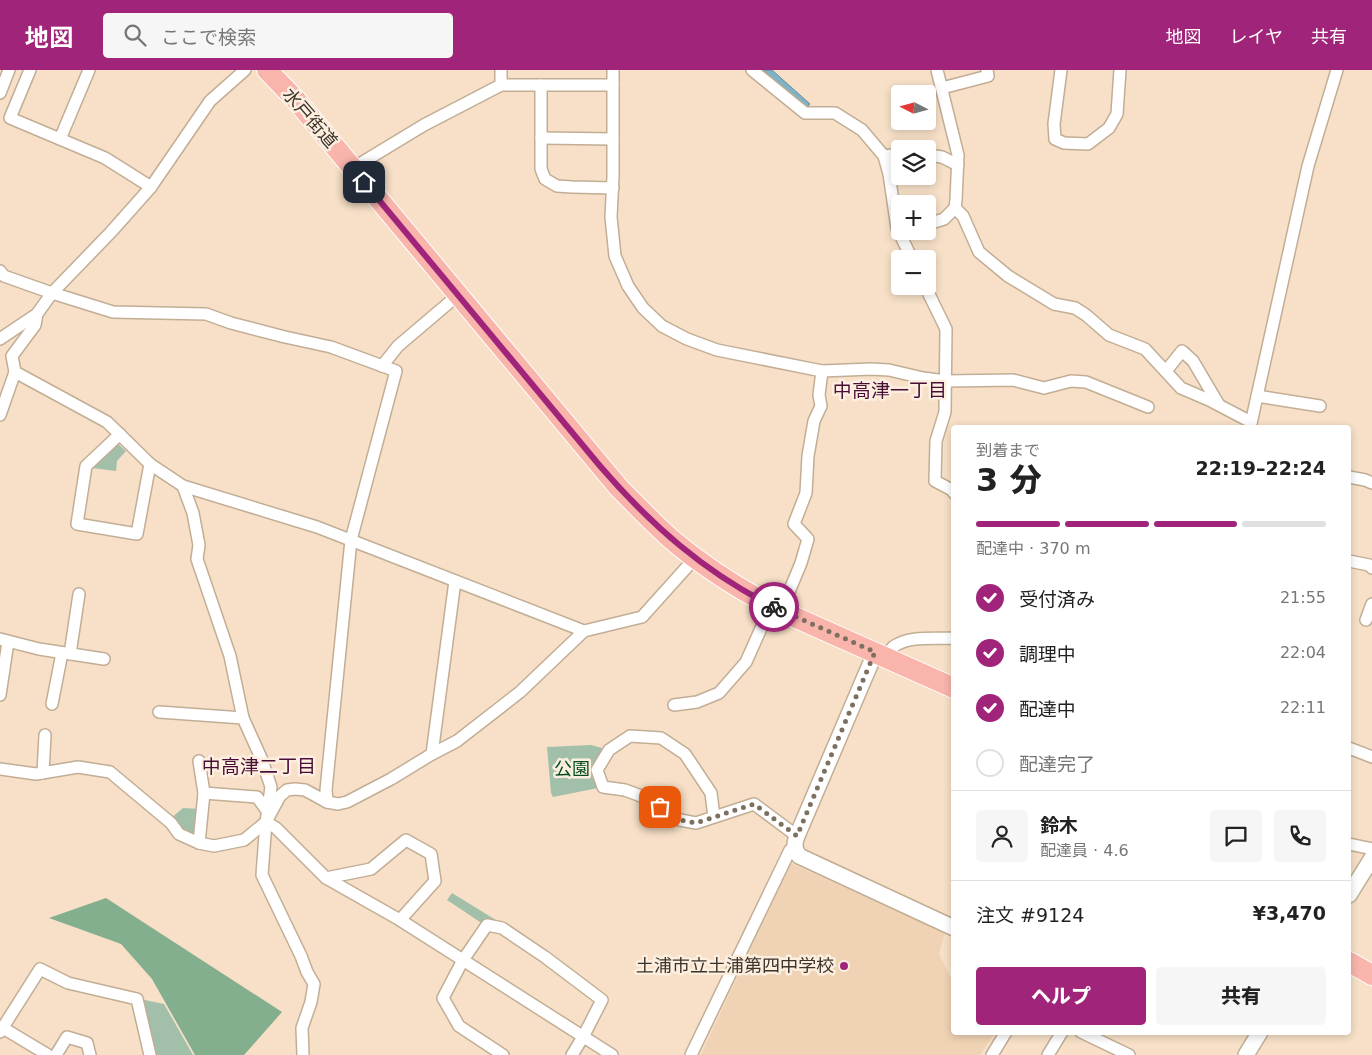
<!DOCTYPE html>
<html lang="ja">
<head>
<meta charset="utf-8">
<style>
	:root { --surface:#fff; --page:#f6f6f6; --text:#222; --muted:#767676; --line:#e0e0e0; --accent:#a0257a }
	body { margin:0; font-family:"DejaVu Sans","Noto Sans JP",sans-serif; background:var(--page); color:var(--text); height:100vh; display:flex; flex-direction:column; font-size:19px; white-space:nowrap }
	* { box-sizing:border-box; margin:0 }
	p { font-size:16px; color:var(--muted) }
	.icon { flex:none; width:28px; height:28px; fill:none; stroke:currentColor; stroke-width:2; stroke-linecap:round; stroke-linejoin:round }
	.map { position:relative; flex:1; overflow:hidden }
	.drawer { position:absolute; left:951px; top:355px; width:400px; height:610px; display:flex; flex-direction:column; background:var(--surface); border-radius:5px; box-shadow:0 2px 8px #0003 }
	.drawer>* { flex:none }
	.needle { width:32px; rotate:276deg }
	.buttons { position:absolute; left:891px; top:15px; display:grid; gap:10px }
	.buttons a { display:grid; place-items:center; width:45px; height:45px; border-radius:5px; background:var(--surface); box-shadow:0 2px 8px #0003; font-size:25px }
	.pin { position:absolute; display:grid; place-items:center; width:42px; height:42px; color:#fff; margin:-21px; border-radius:10px; box-shadow:0 2px 8px #0006 }
	.courier { position:absolute; display:grid; place-items:center; width:50px; height:50px; margin:-25px; border:4px solid #a0257a; border-radius:50%; background:#fff; color:#222; box-shadow:0 1px 6px #0007 }
	.overview em { font-style:normal; font-weight:800 }
	.overview div { display:flex; flex-direction:column-reverse }
	.overview { display:flex; align-items:center; justify-content:space-between; height:85px; padding:0 25px }
	h1 { font-size:32px; font-weight:800; line-height:38px }
	.bar { display:grid; grid-template-columns:repeat(4,1fr); gap:8px 5px; align-content:center; height:60px; padding:0 25px }
	.bar i { height:6px; border-radius:4px; background:var(--line) }
	.bar .selected { background:var(--accent) }
	.bar p { grid-column:span 4 }
	.line { display:flex; align-items:center; gap:12px; padding:0 25px; border-top:1px solid var(--line) }
	.line div { flex:1 }
	.round { display:grid; place-items:center; flex:none; width:52px; height:52px; border-radius:5px; background:var(--page) }
	ol { padding:0 25px; list-style:none }
	li { display:flex; align-items:center; gap:15px; height:55px }
	li p { margin-inline-start:auto }
	li .icon { padding:5px; border-radius:50%; background:var(--accent); color:#fff; stroke-width:4 }
	li:last-child { color:var(--muted) }
	li i { width:28px; height:28px; border:2px solid var(--line); border-radius:50% }
	.cta { display:flex; gap:10px; margin-top:auto; padding:10px 25px }
	.cta a { flex:1; height:58px; border-radius:5px; background:var(--accent); color:#fff; font-size:20px; font-weight:800; line-height:58px; text-align:center }
	.cta a+a { background:var(--page); color:var(--text) }
	header { display:flex; align-items:center; gap:30px; box-sizing:border-box; height:70px; padding:0 25px; background:var(--accent); color:#fff }
	header strong { font-size:24px }
	nav { display:flex; gap:28px; margin-inline-start:auto; font-size:18px }
	.search { width:350px; height:45px; background:var(--page); display:flex; align-items:center; gap:12px; box-sizing:border-box; padding:0 18px; border-radius:5px; color:var(--muted); font-size:19px }
	.map>svg:first-child { display:block }
	.built { fill:#efd3b4 }
	.green { fill:#a2c0a9 }
	.forest { fill:#84af8f }
	.water { fill:#7cb3c8; stroke:#698d98 }
	.lines { fill:none; stroke-linecap:round; stroke-linejoin:round }
	.street-casing { stroke:#c2ad95; stroke-width:14 }
	.secondary-casing { stroke:#c2ad95; stroke-width:18 }
	.highway-casing { stroke:#fff; stroke-width:22 }
	.street { stroke:#fff; stroke-width:11 }
	.secondary { stroke:#fff; stroke-width:15 }
	.highway { stroke:#f9b4ac; stroke-width:20 }
	.done { stroke:#7d7060; stroke-width:5; stroke-dasharray:0 9 }
	.route { stroke:#a0257a; stroke-width:6 }
	.poi-dot { fill:#a0257a; stroke:#fdefe0; stroke-width:2 }
	.labels { text-anchor:middle; stroke-width:5; stroke-linejoin:round; paint-order:stroke }
	.street-label { font-size:18px; fill:#3c3329; stroke:#fdefe0 }
	.park-label { font-size:18px; fill:#004c23; stroke:#fdefe0 }
	.poi-label { font-size:18px; fill:#3c3329; stroke:#fdefe0; text-anchor:end }
	.neighbourhood-label { font-size:19px; fill:#490e36; stroke:#fdefe0 }
</style>
</head>
<body>
<header>
<strong>地図</strong>
<div class="search"><svg class="icon" aria-label="search" viewBox="0 0 24 24"><circle cx="10" cy="10" r="6"/><path d="M15 15l6 6"/></svg>ここで検索</div>
<nav><a>地図</a><a>レイヤ</a><a>共有</a></nav>
</header>
<div class="map">
<svg width="1372" height="985" viewBox="0 0 1372 985">
	<rect width="100%" height="100%" fill="#f7e0c7"/>
	<polygon class="built" points="790,793 945,862 939,884 951,908 954,911 954,962 995,963 980,985 701,985"/>
	<g class="green">
		<polygon points="118,374 126,381 117,391 116,401 92,398"/>
		<polygon points="591,675 609,680 596,699 603,717 553,727 551,723 547,677"/>
		<polygon points="183,738 201,739 197,770 181,761 170,749"/>
		<polygon points="452,823 504,855 480,852 447,830"/>
		<polygon points="140,929 164,934 193,985 153,985"/>
	</g>
	<polygon class="forest" points="106,828 282,942 244,985 195,985 152,909 121,874 49,848"/>
	<polygon class="water" points="763,0 772,0 810,34 806,38"/>
	<g class="lines">
		<defs>
			<g id="street">
				<polyline points="30,0 10,48 105,88 151,117"/>
				<polyline points="613,0 613,107 611,147 615,186 628,216 643,238 662,256 687,269 717,280 822,301 871,299 889,300 923,308 946,311 1013,310 1044,318 1071,311 1086,312 1148,337"/>
				<polyline points="752,0 805,43 835,43 862,60 884,86 889,104 897,158 912,189"/>
				<polyline points="1061,0 1054,54 1055,69 1064,73 1088,74 1109,58 1117,44 1120,0"/>
				<polyline points="501,15 613,15"/>
				<polyline points="541,15 541,99 545,109 557,116 572,117 613,118"/>
				<polyline points="942,18 988,6 987,0"/>
				<polyline points="0,23 9,0"/>
				<polyline points="541,68 613,69"/>
				<polyline points="60,69 89,0"/>
				<polyline points="928,85 942,87 958,95"/>
				<polyline points="884,86 900,84"/>
				<polyline points="353,98 424,55 501,15 501,0"/>
				<polyline points="955,138 963,146 979,182 1008,206 1054,234 1075,238 1086,245 1109,265 1145,279 1181,318 1209,330 1251,352"/>
				<polyline points="928,154 944,149 955,138 956,130 958,85 937,0"/>
				<polyline points="0,201 4,206 52,223 113,242 206,244 231,253 285,267 331,277 396,301 351,470 326,720 327,732"/>
				<polyline points="925,216 946,259 945,342 936,371 935,411 952,420 954,423"/>
				<polyline points="0,269 37,244 52,223 111,162 151,117 210,31 245,0"/>
				<polyline points="382,296 398,276 458,225"/>
				<polyline points="1166,301 1182,281 1193,291 1219,335"/>
				<polyline points="15,302 107,352 150,394 183,416 317,457 584,561 642,547 695,488"/>
				<polyline points="1257,326 1320,336"/>
				<polyline points="0,345 15,302 12,286 35,255 37,244"/>
				<polyline points="1250,358 1308,96 1337,0"/>
				<polyline points="120,364 86,396 77,454 137,464 150,394"/>
				<polyline points="1349,407 1365,410 1372,413"/>
				<polyline points="183,416 193,443 199,475 197,489 230,586 243,648 262,690 271,717 266,752 262,805 301,886 307,902 314,914 311,932 302,958 303,985"/>
				<polyline points="1349,491 1369,495 1372,498"/>
				<polyline points="781,541 801,493 808,469 794,454 806,423 808,386 814,351 821,336 819,325 822,301"/>
				<polyline points="1366,550 1372,534"/>
				<polyline points="0,569 39,579 104,589"/>
				<polyline points="70,584 79,524"/>
				<path d="M886,587c2,-3 4,-7 7,-10 16,-12 42,-8 61,-9"/>
				<polyline points="0,625 8,572"/>
				<polyline points="52,634 62,583"/>
				<polyline points="674,635 697,632 719,623 746,592 771,536"/>
				<polyline points="159,642 243,648"/>
				<polyline points="1349,678 1372,687"/>
				<polyline points="432,684 455,511"/>
				<polyline points="199,691 204,723 199,773"/>
				<polyline points="0,699 36,704 78,697 110,702 171,753 179,764 199,773 214,776 244,770 266,752 280,726 287,720 295,719 305,720 327,732 338,734 347,732 391,709 432,684 457,671 520,622 584,561"/>
				<polyline points="43,703 45,665"/>
				<polyline points="204,723 257,727 268,742"/>
				<polyline points="714,747 711,723 685,684 661,668 630,666 609,680 597,700 603,717 625,720 641,726 680,750 696,753 754,734 797,766"/>
				<polyline points="266,752 276,758 326,808 400,850 612,985"/>
				<polyline points="1349,774 1372,779"/>
				<polyline points="326,808 371,799 406,770 431,784 435,811 400,850"/>
				<polyline points="3,958 48,985"/>
				<polyline points="0,962 40,899 68,913 137,929 150,985"/>
				<polyline points="1081,962 1129,985"/>
				<polyline points="56,985 67,967 87,973 90,985"/>
				<polyline points="503,985 459,956 443,928 463,890 487,855 502,858 545,887 602,930 583,967 572,985"/>
				<polyline points="691,985 790,780 795,778"/>
				<polyline points="992,985 1006,962"/>
				<polyline points="1048,985 1062,962"/>
			</g>
			<g id="secondary">
				<path d="M875,583l-78,183c-3,8 -3,12 2,20l155,72"/>
				<polyline points="1349,825 1372,788"/>
				<polyline points="1246,985 1260,962"/>
			</g>
			<g id="highway">
				<path d="M267,0l29,30 323,388c17,17 34,35 52,51 34,29 71,52 110,72l173,77"/>
				<polyline points="1349,892 1372,905"/>
			</g>
		</defs>
		<use href="#street" class="street-casing"/>
		<use href="#secondary" class="secondary-casing"/>
		<use href="#highway" class="highway-casing"/>
		<use href="#street" class="street"/>
		<use href="#secondary" class="secondary"/>
		<use href="#highway" class="highway"/>
	</g>
	<g class="lines">
		<polyline class="done" points="660,737 680,750 696,753 754,734 797,766 875,582 774,537"/>
		<path class="route" d="M364,112l236,284c51,59 104,106 174,141"/>
	</g>
	<circle class="poi-dot" cx="844" cy="896" r="5"/>
	<g class="labels">
		<g class="street-label">
			<text transform="translate(310 48) rotate(49)" y="6">水戸街道</text>
		</g>
		<g class="park-label">
			<text x="572" y="705">公園</text>
		</g>
		<g class="poi-label">
			<text x="834" y="902">土浦市立土浦第四中学校</text>
		</g>
		<g class="neighbourhood-label">
			<text x="890" y="327">中高津一丁目</text>
			<text x="259" y="703">中高津二丁目</text>
		</g>
	</g>
</svg>
<div class="buttons">
<a><svg class="needle" viewBox="-14 -14 28 28"><path d="M0-13l5 13h-10z" fill="#e53935"/><path d="M0 13l5-13h-10z" fill="#767676"/></svg></a>
<a><svg class="icon" aria-label="layers" viewBox="0 0 24 24"><path d="M12 4l9 5-9 5-9-5zM3 14l9 5 9-5"/></svg></a>
<a>+</a>
<a>−</a>
</div>
<div class="pin" style="left:660px;top:737px;background:#ea580c"><svg class="icon" aria-label="bag" viewBox="0 0 24 24"><path d="M5 8h14l-1 12H6zM9 8a3 3 0 0 1 6 0"/></svg></div>
<div class="pin" style="left:364px;top:112px;background:#1f2937"><svg class="icon" aria-label="home" viewBox="0 0 24 24"><path d="M3 11l9-7 9 7M6 9v11h12V9"/></svg></div>
<div class="courier" style="left:774px;top:537px"><svg class="icon" aria-label="bike" viewBox="0 0 24 24"><circle cx="6" cy="16" r="4"/><circle cx="18" cy="16" r="4"/><path d="M6 16l4-8h5l3 8M10 8l3 8H6M13 5h3"/></svg></div>
<section class="drawer">
<div class="overview"><div><h1>3 分</h1><p>到着まで</p></div><em>22:19–22:24</em></div>
<div class="bar"><i class="selected"></i><i class="selected"></i><i class="selected"></i><i></i><p>配達中 · 370 m</p></div>
<ol>
<li><svg class="icon" aria-label="check" viewBox="0 0 24 24"><path d="M5 12l5 5 9-10"/></svg>受付済み<p>21:55</p></li>
<li><svg class="icon" aria-label="check" viewBox="0 0 24 24"><path d="M5 12l5 5 9-10"/></svg>調理中<p>22:04</p></li>
<li><svg class="icon" aria-label="check" viewBox="0 0 24 24"><path d="M5 12l5 5 9-10"/></svg>配達中<p>22:11</p></li>
<li><i></i>配達完了</li>
</ol>
<div class="line" style="height:90px"><a class="round"><svg class="icon" aria-label="person" viewBox="0 0 24 24"><circle cx="12" cy="8" r="4"/><path d="M4 21q1-7 8-7t8 7"/></svg></a><div><b>鈴木</b><p>配達員 · 4.6</p></div><a class="round"><svg class="icon" aria-label="chat" viewBox="0 0 24 24"><path d="M4 5h16v11H9l-5 4z"/></svg></a><a class="round"><svg class="icon" aria-label="phone" viewBox="0 0 24 24"><path d="M5 4h4l2 5-3 2q2 4 5 5l2-3 5 2v4C11 20 4 13 5 4z"/></svg></a></div>
<div class="line" style="height:65px"><div>注文 #9124</div><b>¥3,470</b></div>
<div class="cta"><a>ヘルプ</a><a>共有</a></div>
</section>
</div>
</body>
</html>
